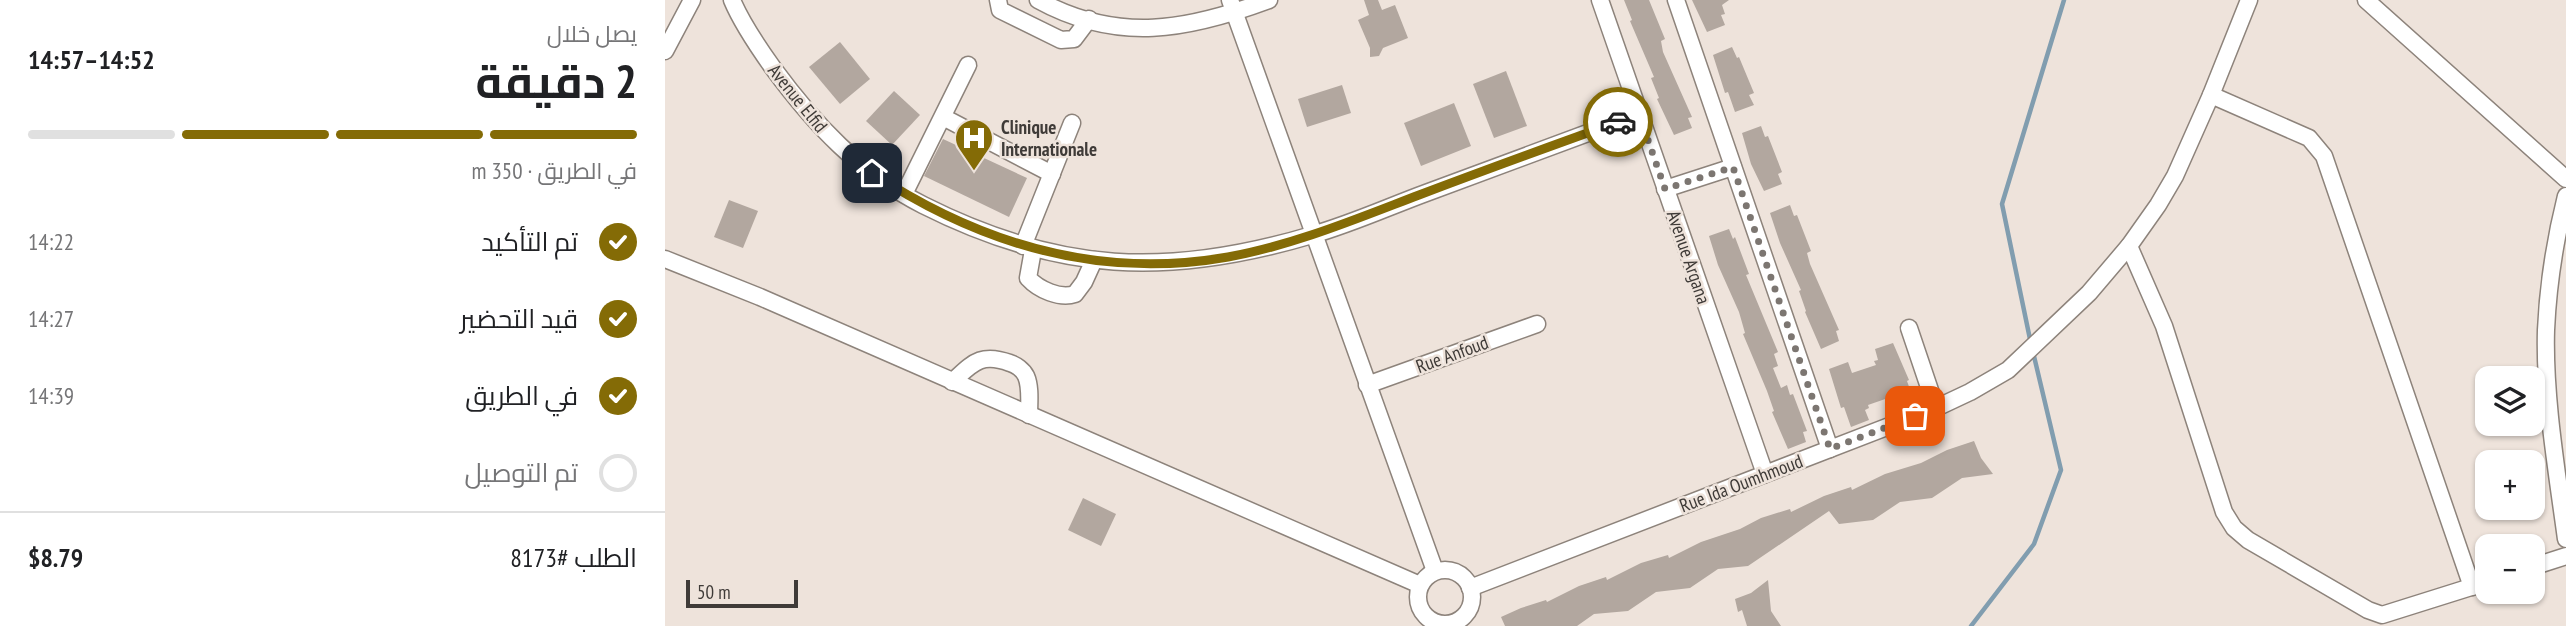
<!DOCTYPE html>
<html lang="ar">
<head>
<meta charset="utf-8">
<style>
	:root { --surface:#fff; --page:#f2f2f2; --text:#202124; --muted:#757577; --line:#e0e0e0; --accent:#846b06 }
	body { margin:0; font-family:"PT Sans Narrow",Cairo,sans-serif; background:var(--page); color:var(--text); direction:rtl; height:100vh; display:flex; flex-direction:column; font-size:26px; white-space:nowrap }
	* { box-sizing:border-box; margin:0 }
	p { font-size:23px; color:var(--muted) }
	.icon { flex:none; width:38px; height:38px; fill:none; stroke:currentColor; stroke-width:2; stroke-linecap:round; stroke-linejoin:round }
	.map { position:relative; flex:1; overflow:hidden; direction:ltr }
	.panel { display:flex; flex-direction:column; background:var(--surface); width:665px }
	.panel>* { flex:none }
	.tools { position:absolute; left:1810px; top:366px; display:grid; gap:14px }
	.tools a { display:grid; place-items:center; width:70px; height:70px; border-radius:14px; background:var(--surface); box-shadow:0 2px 5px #0004; font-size:35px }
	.scale { position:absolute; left:21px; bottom:18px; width:112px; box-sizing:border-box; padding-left:7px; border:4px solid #3f3b38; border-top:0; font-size:19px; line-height:24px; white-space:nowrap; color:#3f3b38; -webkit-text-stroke:5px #eee3db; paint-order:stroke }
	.pin { position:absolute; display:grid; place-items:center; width:60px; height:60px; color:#fff; margin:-30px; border-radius:14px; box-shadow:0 4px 10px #0006 }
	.courier { position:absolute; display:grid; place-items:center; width:70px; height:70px; margin:-35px; border:5px solid #846b06; border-radius:50%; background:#fff; color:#222; box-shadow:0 2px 9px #0007 }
	.overview em { font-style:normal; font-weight:700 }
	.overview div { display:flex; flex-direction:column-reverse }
	.overview { display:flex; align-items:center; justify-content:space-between; height:119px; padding:0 28px }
	h1 { font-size:46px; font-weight:700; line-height:52px }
	.bar { display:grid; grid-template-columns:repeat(4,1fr); gap:10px 7px; align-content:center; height:84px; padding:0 28px }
	.bar i { height:9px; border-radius:5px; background:var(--line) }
	.bar .current { background:var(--accent) }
	.bar p { grid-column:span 4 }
	.line { display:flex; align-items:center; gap:18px; padding:0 28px; border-top:2px solid var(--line) }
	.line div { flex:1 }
	ol { padding:0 28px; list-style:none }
	li { display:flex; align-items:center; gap:21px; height:77px }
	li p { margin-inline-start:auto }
	li .icon { padding:7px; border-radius:50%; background:var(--accent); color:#fff; stroke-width:4 }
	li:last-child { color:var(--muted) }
	li i { width:38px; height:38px; border:4px solid var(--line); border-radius:50% }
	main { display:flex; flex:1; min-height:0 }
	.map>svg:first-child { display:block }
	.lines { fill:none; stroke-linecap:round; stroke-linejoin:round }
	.stream { stroke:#819daf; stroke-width:4.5 }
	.building { fill:#b2a79f }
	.minor-casing { stroke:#8d837b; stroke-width:19 }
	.minor { stroke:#fff; stroke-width:16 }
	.done { stroke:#7c7671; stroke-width:7; stroke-dasharray:0 12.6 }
	.route { stroke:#846b06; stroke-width:9 }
	.labels { text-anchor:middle; stroke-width:5; stroke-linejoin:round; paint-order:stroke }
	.street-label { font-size:19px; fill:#3f3b38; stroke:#eee3db }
	.poi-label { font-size:19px; font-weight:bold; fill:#3f3b38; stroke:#eee3db; text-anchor:start }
</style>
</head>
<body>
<main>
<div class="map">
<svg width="1901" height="626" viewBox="0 0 1901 626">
	<rect width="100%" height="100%" fill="#eee3db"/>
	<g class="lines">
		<g class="stream">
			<polyline points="1366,344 1337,204 1399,0"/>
			<polyline points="1306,626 1369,544 1396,470 1368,352"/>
		</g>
	</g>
	<g class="building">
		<polygon points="699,0 713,0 717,10 730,5 743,38 718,48 714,56 705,57 705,48 693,20 704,15"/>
		<polygon points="959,0 984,0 1000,39 996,41 998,52 1027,117 1023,118 1027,128 1009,135 992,99 994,98 986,78 989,77 965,21 967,20"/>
		<polygon points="1027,0 1064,0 1057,5 1060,14 1056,15 1060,25 1042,32"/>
		<polygon points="175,42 205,79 175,104 144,67"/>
		<polygon points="1067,47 1072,58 1074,57 1089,93 1084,95 1089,105 1070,112 1063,92 1060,93 1048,55"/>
		<polygon points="841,71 862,126 829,138 808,84"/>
		<polygon points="677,85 686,113 642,127 633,99"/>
		<polygon points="229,91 255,115 227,145 201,121"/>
		<polygon points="789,103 806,146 756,166 739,123"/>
		<polygon points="1096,126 1100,137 1103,136 1117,172 1113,174 1117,184 1099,191 1086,164 1077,133"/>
		<polygon points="278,139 362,178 344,217 259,176"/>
		<polygon points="64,200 93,211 78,248 49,237"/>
		<polygon points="1125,205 1129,216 1132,215 1146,251 1142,253 1145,264 1174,330 1171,331 1174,341 1156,349 1140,312 1141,311 1134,291 1136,290 1115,243 1105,213"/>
		<polygon points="1064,229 1068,239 1070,237 1084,274 1081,275 1113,352 1109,354 1113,366 1108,368 1116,388 1122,385 1125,395 1128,394 1142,431 1138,432 1141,442 1123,449 1107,412 1109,411 1102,391 1078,334 1080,333 1074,312 1053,265 1044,236"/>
		<polygon points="1228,343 1244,380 1242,381 1249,401 1230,408 1226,397 1203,405 1204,408 1200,410 1204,420 1186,427 1179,407 1176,408 1164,369 1183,362 1187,373 1211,365 1209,361 1213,360 1210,349"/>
		<polygon points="1309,441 1316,458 1328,474 1297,478 1267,498 1235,502 1208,520 1174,524 1164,511 1083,566 1053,569 1025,588 991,592 963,611 929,614 912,626 840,626 836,617 856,608 881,600 882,602 914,586 941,577 942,580 976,563 1003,555 1004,558 1036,542 1075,529 1096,518 1125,509 1126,512 1159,496 1186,487 1187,490 1220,474 1256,463 1282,450"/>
		<polygon points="418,498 451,514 436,546 403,530"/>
		<polygon points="1103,580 1106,611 1116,626 1082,626 1077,610 1073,612 1070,599 1086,593"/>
	</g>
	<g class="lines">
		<defs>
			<g id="minor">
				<path d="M67,0c10,24 26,47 41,68 41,56 87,105 150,137 135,68 245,73 389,30 39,-11 76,-28 114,-42 71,-27 142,-53 213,-79"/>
				<polyline points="333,0 335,10 396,40 409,39 424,19"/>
				<path d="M373,0c80,44 150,30 231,0"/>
				<polyline points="565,0 770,571"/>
				<polyline points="935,0 1100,474"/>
				<polyline points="1011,0 1165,449"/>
				<polyline points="1701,0 1901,179"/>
				<polyline points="0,51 27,0"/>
				<polyline points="1546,95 1644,138 1659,156 1807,587"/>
				<polyline points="278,117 387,174"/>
				<polyline points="1000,189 1068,167"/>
				<polyline points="239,194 303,65"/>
				<path d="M1901,196c-11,44 -18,89 -20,134 -2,67 11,142 20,209"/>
				<polyline points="358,246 407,123"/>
				<polyline points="1464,246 1499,326 1559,512 1569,528 1583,540 1703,610 1717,615 1822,582"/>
				<path d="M368,250l-5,28c11,12 32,21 47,16l9,-12 10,-22"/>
				<polyline points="0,259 95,297 755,585"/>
				<polyline points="1244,328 1271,408"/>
				<path d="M287,382c20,-18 28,-30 58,-19 6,2 13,7 16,13 5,11 3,28 3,39"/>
				<polyline points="702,385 872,324"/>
				<polyline points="1867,567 1901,556"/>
				<circle cx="780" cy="597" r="27"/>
				<polyline points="805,588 1271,408 1305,392 1343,370 1424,293 1464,246 1493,205 1510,176 1546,95 1584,0"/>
			</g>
		</defs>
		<use href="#minor" class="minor-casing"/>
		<use href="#minor" class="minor"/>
	</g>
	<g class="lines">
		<polyline class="done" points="953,122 974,114 1000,189 1068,167 1165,449 1250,416"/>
		<path class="route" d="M207,173c108,71 226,107 356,84 66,-12 128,-38 191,-62 66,-25 132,-49 199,-73"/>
	</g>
	<defs>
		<symbol id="hospital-pin" viewBox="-11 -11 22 30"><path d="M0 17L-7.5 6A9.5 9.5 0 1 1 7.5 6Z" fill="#846b06" stroke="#eee3db"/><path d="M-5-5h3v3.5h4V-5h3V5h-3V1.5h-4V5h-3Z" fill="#fff"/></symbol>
	</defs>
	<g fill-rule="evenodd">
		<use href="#hospital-pin" x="287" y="116" width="44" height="60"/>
	</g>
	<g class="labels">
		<g class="street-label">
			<text transform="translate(133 98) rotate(51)" y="7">Avenue Elfid</text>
			<text transform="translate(1024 257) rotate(71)" y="7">Avenue Argana</text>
			<text transform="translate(787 354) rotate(-20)" y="7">Rue Anfoud</text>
			<text transform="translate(1076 483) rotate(-21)" y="7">Rue Ida Oumhmoud</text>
		</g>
		<g class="poi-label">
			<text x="336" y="134">Clinique<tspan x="336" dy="22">Internationale</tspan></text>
		</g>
	</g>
</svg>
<div class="tools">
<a><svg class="icon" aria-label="layers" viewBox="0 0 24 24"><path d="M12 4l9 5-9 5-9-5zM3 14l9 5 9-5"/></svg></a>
<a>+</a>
<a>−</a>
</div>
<div class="scale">50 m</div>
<div class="pin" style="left:1250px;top:416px;background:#ea580c"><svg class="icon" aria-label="bag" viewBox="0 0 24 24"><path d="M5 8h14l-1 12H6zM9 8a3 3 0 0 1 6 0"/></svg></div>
<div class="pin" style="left:207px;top:173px;background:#1f2937"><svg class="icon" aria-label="home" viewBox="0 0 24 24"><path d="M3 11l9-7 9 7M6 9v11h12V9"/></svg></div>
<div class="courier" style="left:953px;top:122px"><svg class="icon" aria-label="car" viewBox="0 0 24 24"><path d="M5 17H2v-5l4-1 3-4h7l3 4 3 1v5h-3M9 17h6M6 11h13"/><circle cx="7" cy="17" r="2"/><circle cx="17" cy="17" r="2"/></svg></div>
</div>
<section class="panel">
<div class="overview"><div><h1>2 دقيقة</h1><p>يصل خلال</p></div><em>14:52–14:57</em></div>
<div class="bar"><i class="current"></i><i class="current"></i><i class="current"></i><i></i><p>في الطريق · 350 m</p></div>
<ol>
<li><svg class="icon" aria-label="check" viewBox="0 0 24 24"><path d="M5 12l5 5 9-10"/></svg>تم التأكيد<p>14:22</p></li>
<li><svg class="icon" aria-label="check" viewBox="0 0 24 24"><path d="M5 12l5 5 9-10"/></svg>قيد التحضير<p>14:27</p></li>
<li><svg class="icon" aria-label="check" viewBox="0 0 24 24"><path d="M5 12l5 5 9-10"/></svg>في الطريق<p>14:39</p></li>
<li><i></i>تم التوصيل</li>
</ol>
<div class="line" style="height:91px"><div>الطلب #8173</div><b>$8.79</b></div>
</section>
</main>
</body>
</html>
